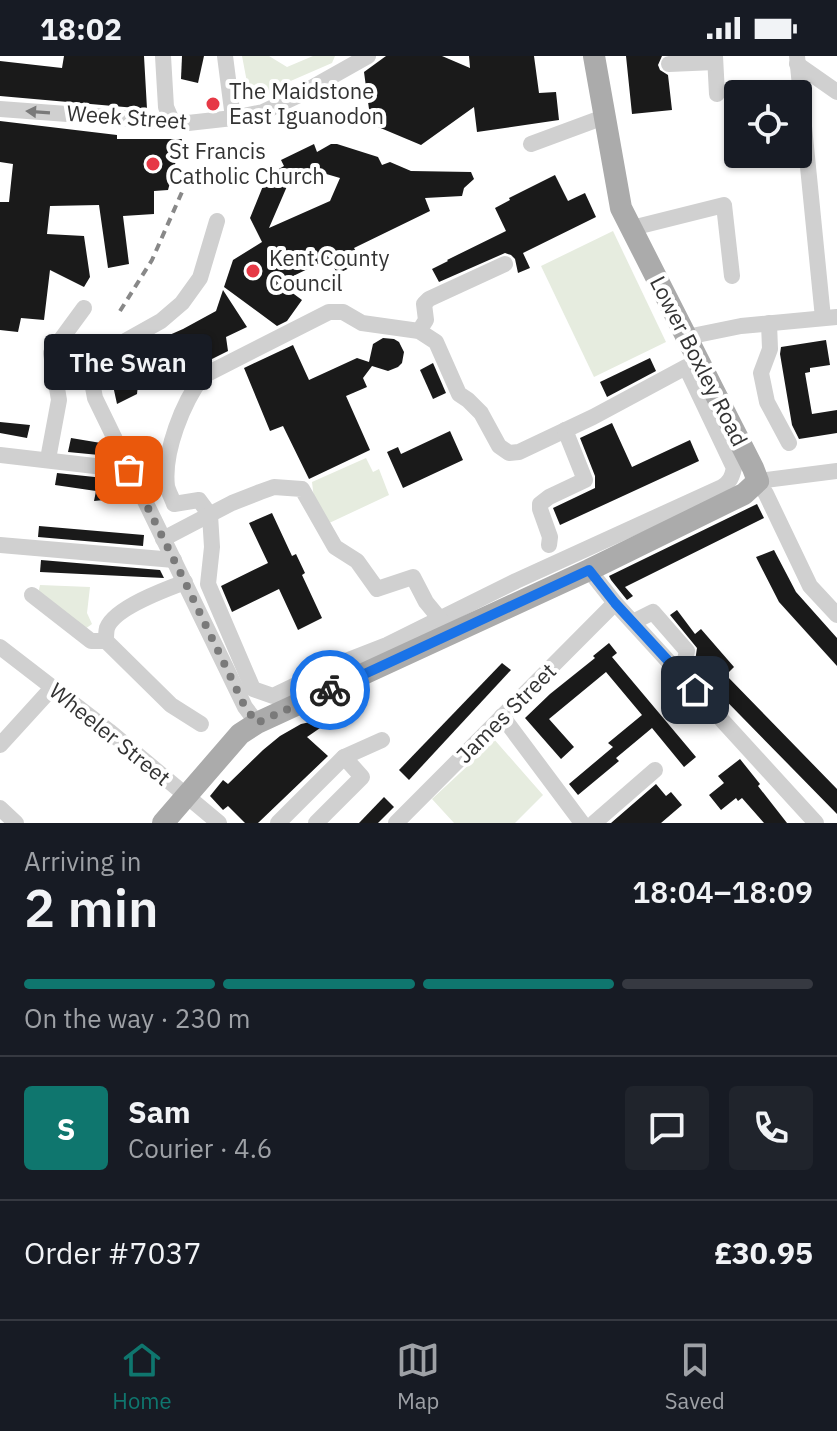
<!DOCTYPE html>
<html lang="en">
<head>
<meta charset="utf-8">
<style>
	:root { --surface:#171b24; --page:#20242c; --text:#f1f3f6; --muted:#9ea1a6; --line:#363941; --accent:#0f766e }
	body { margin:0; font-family:"IBM Plex Sans",sans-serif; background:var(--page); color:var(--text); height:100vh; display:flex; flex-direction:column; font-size:30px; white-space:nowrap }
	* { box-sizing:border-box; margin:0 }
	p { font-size:26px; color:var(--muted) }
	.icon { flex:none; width:44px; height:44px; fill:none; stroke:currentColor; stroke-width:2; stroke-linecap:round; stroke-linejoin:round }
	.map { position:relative; height:767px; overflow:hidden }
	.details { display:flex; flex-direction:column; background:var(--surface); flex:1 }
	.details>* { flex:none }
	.buttons { position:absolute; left:724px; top:24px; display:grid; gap:16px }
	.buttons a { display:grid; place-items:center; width:88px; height:88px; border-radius:8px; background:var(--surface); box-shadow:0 2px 6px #0004; font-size:40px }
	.pin { position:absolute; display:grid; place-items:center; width:68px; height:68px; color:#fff; margin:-34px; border-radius:16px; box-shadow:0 4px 12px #0006 }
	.courier { position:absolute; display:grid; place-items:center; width:80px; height:80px; margin:-40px; border:6px solid #1a73e8; border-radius:50%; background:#fff; color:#222; box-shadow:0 2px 10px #0007 }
	.bubble { position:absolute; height:56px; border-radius:8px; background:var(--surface); box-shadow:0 2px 6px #0004; font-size:26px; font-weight:600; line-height:56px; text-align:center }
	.overview em { font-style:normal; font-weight:600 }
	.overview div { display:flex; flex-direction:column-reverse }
	.overview { display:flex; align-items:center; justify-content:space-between; height:136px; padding:0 24px }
	h1 { font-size:52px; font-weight:600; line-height:60px }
	.bar { display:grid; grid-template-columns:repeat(4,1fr); gap:12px 8px; align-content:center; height:96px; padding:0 24px }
	.bar i { height:10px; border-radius:6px; background:var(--line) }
	.bar .current { background:var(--accent) }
	.bar p { grid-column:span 4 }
	.line { display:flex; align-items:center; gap:20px; padding:0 24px; border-top:2px solid var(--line) }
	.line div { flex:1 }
	.round { display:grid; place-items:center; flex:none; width:84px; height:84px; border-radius:8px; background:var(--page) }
	.status { display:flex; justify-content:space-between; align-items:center; height:56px; padding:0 40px; background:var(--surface); direction:ltr }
	.status svg { height:22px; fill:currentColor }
	.menu { display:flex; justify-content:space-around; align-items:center; height:112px; border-top:2px solid var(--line); background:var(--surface); font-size:22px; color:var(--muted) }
	.menu a { display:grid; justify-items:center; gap:4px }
	.menu .current { color:var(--accent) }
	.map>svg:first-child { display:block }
	.green { fill:#e6ecdf }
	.building { fill:#1a1a1a; fill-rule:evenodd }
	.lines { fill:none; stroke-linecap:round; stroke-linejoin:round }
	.minor { stroke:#d0d0d0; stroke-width:16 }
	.major { stroke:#ababab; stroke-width:22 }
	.rail { stroke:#888; stroke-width:4; stroke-dasharray:8 6; stroke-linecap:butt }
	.oneway { fill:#7a7a7a }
	.done { stroke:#7a7a7a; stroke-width:8; stroke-dasharray:0 14.4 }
	.route { stroke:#1a73e8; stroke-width:10 }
	.poi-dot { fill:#e63946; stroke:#fff; stroke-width:3 }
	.labels { text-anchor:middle; stroke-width:8; stroke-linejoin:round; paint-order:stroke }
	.poi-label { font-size:22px; fill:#333; stroke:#fff; text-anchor:start }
	.street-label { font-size:22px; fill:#333; stroke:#fff }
</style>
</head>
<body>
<div class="status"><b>18:02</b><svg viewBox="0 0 49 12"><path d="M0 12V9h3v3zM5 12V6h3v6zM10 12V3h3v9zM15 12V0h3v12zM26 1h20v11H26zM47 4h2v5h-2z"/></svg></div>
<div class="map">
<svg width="837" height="767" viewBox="0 0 837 767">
	<rect width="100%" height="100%" fill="#fff"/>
	<g class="green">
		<polygon points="242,0 269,0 287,11 313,0 335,0 332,7 286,27 259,45 250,42"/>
		<polygon points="613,175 666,286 594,321 541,210"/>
		<polygon points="366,402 373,416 379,413 389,439 325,469 314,443 312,426"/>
		<polygon points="40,529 90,531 87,557 92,568 85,573 38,538"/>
		<polygon points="493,682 543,739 515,767 454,767 432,743 475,703"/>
	</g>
	<g class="building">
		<polygon points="64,0 144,0 147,53 0,40 0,5 62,12"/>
		<polygon points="182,0 204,0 198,27 181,23"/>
		<polygon points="386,0 442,0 470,12 469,0 534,0 539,37 556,36 559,64 477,76 474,51 421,89 371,68 364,16"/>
		<polygon points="626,0 662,0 658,9 660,14 668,19 672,54 632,58"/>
		<polygon points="0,65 117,79 117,83 182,83 168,134 154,135 154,158 123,160 129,208 108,212 99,149 50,150 47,178 84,180 90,221 84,231 50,214 44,264 21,262 18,276 0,274 0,146 9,146 13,108 0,106"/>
		<path d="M314,88l3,8 14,-8h6l41,13 4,8 8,-3 21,9 60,1 3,7 -10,9 -2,8 -37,2 5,13 -76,37 8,14 -25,12 -7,-16 -51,25 23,17 -15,21 -10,5 -53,-39 9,-27 29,-18 -12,-24 13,-32 7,-12 14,-8 -3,-6zM316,115l24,7 -10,23 -61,27 19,-44z"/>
		<polygon points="555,119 568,145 585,137 596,161 523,197 530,212 518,217 515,203 511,199 505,197 439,226 432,213 448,205 447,204 506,175 495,152 510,144 509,142"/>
		<polygon points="223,234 247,271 226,281 228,295 206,306 205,292 143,322 138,329 137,338 117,348 112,325 119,308 133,295 183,273 216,255"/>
		<polygon points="383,282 394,283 399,286 404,296 402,307 398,311 388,315 372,310 363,322 367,331 346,340 370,394 309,423 283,370 270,375 244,312 293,289 309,324 357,302 369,306 373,288"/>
		<polygon points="826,284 830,309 810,312 810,316 805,317 812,358 837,354 837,377 799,383 792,369 780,298 781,291"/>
		<polygon points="650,302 656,315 607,341 600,326"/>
		<polygon points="433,307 446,337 433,343 420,314"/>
		<polygon points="0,366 30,369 27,382 0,377"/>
		<polygon points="612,367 632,411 690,384 699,405 560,469 553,452 595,432 595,420 580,382"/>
		<polygon points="450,375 463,404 403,432 387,396 398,391 401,398"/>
		<polygon points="71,382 101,387 99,399 68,396"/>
		<polygon points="57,417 123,424 122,435 107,433 104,444 94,445 96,435 55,429"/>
		<polygon points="757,448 764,462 625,531 633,540 627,544 611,524 609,520"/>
		<polygon points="272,457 292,500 296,498 305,517 302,519 322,562 298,574 279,533 232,556 221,530 268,507 249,467"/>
		<polygon points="39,470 144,479 143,490 38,481"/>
		<polygon points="774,494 796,536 837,582 837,610 779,546 756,501"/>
		<polygon points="41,504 160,514 164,522 40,516"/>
		<polygon points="677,554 695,578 701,573 734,611 726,619 837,733 837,758 694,612 697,592 670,559"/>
		<polygon points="609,587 617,597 612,601 696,701 684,711 652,672 616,702 619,705 578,739 569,728 613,691 608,687 642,659 606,616 549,663 574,691 561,703 525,662 550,638 595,602 593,600"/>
		<polygon points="502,607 511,614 409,724 399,714"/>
		<polygon points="315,665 323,670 307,681 328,700 258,767 245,767 228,750 223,754 210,740 223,724 228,728 263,694 280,680 301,668"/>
		<polygon points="740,703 760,728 758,730 787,767 764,767 742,742 738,745 736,742 721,754 709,739 724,727 718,720"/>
		<polygon points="656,728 666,740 671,736 682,749 661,767 611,767"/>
		<polygon points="384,741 394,751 378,767 359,767"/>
	</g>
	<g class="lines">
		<g class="minor">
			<polyline points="163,0 166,51 172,65"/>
			<polyline points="225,0 233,62"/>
			<polyline points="715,0 717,38"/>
			<polyline points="797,0 823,262"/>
			<polyline points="669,8 715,6"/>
			<polyline points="797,8 837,36"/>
			<polyline points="0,53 188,67 233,62 263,56 297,40 368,0"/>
			<polyline points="531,88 604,61"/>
			<polyline points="217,165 200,222 182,247 161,265 111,293 100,303 95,313 92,326 95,342 245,651 257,667"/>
			<polyline points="632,172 724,149 732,220"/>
			<path d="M329,256h14l19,11 57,8 17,11 23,52 9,6 13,13 18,33 10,7 10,-1 74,-35 93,-50 48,101c-2,9 -4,14 -12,19l-206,94 -129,64 -41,16 -73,35 -20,-7 -45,-105 4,-37 -2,-32 -11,-15 -25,4c-2,-6 -6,-13 -7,-18 -4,-34 16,-84 36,-110z"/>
			<polyline points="769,267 770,293 761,317 767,346 789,387"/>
			<polyline points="419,275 426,264 424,248 429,243 505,208"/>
			<polyline points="687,281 741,270 837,261"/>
			<polyline points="0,399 129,414"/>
			<polyline points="48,403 59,344 51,297 84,252"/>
			<polyline points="837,415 758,425 766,438 810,530 837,559"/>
			<polyline points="163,483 232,447 260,436 274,431 302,433 335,491 357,505 377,533 413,521 426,546 440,563"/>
			<polyline points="0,489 174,504"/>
			<polyline points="549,489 550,481 540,453 540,448 549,441 585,424 565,374"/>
			<polyline points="589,514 615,547 816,767"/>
			<path d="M185,526c-19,7 -71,26 -78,46 -1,4 -1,8 -1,13l65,64 30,19"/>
			<polyline points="32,539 91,585 106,585"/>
			<polyline points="633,566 653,556 687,595 684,608 678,615"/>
			<polyline points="0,591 109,675 219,767"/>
			<polyline points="502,660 582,767"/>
			<polyline points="0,689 52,632"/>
			<polyline points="0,752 16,767"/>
			<polyline points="278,767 344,701 382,684"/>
			<polyline points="316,767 362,721 344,701"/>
			<polyline points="396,767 615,547"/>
			<polyline points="594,767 655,714"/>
		</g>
		<polyline class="major" points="163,767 240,678 257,667 589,514 744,438 758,425 753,412 621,152 594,0"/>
		<polyline class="rail" points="120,255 152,204 182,136"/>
	</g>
	<defs><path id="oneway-solid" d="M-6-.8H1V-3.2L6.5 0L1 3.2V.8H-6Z" transform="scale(2)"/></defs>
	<use class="oneway" href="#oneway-solid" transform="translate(38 56) rotate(-176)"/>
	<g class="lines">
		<polyline class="done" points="129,414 185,526 245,651 257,667 330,634"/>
		<polyline class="route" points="330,634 589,514 615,547 695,634"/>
	</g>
	<g class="poi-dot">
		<circle cx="213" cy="48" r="8"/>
		<circle cx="153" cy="108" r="8"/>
		<circle cx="253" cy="215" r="8"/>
	</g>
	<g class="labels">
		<g class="poi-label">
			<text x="229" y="43">The Maidstone<tspan x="229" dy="25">East Iguanodon</tspan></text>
			<text x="169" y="103">St Francis<tspan x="169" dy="25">Catholic Church</tspan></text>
			<text x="269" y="210">Kent County<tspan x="269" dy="25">Council</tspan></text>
		</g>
		<g class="street-label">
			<text transform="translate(127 61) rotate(4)" y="8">Week Street</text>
			<text transform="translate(699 305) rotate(63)" y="8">Lower Boxley Road</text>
			<text transform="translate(506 657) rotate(-45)" y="8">James Street</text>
			<text transform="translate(110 678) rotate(39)" y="8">Wheeler Street</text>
		</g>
	</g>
</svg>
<div class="buttons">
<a><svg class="icon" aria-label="locate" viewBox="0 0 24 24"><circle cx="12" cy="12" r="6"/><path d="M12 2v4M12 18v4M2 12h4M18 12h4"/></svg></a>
</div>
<div class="pin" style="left:129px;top:414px;background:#ea580c"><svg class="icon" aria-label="bag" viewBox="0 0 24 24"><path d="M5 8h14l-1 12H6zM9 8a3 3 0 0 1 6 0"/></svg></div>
<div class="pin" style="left:695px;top:634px;background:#1f2937"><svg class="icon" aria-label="home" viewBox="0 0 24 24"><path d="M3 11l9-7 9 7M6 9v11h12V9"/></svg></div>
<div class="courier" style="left:330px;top:634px"><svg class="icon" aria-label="bike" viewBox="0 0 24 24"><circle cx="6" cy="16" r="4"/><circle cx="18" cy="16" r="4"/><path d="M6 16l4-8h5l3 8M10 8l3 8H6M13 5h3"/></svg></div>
<div class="bubble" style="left:44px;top:278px;width:168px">The Swan</div>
</div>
<section class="details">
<div class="overview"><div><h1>2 min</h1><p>Arriving in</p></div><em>18:04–18:09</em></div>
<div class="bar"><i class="current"></i><i class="current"></i><i class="current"></i><i></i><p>On the way · 230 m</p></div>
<div class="line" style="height:144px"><b class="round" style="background:var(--accent);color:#fff">S</b><div><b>Sam</b><p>Courier · 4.6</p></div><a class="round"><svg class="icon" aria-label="chat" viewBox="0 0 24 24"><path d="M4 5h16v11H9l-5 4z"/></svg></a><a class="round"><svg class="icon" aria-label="phone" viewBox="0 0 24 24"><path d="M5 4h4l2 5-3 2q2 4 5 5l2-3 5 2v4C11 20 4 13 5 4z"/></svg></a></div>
<div class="line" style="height:104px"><div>Order #7037</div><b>£30.95</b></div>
</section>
<nav class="menu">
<a class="current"><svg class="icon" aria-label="home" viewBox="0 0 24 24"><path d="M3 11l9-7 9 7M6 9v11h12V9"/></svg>Home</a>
<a><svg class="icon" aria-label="map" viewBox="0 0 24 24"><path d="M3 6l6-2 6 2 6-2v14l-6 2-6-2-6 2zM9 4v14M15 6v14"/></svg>Map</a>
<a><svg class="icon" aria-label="saved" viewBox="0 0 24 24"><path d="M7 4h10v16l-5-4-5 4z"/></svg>Saved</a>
</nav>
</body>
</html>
